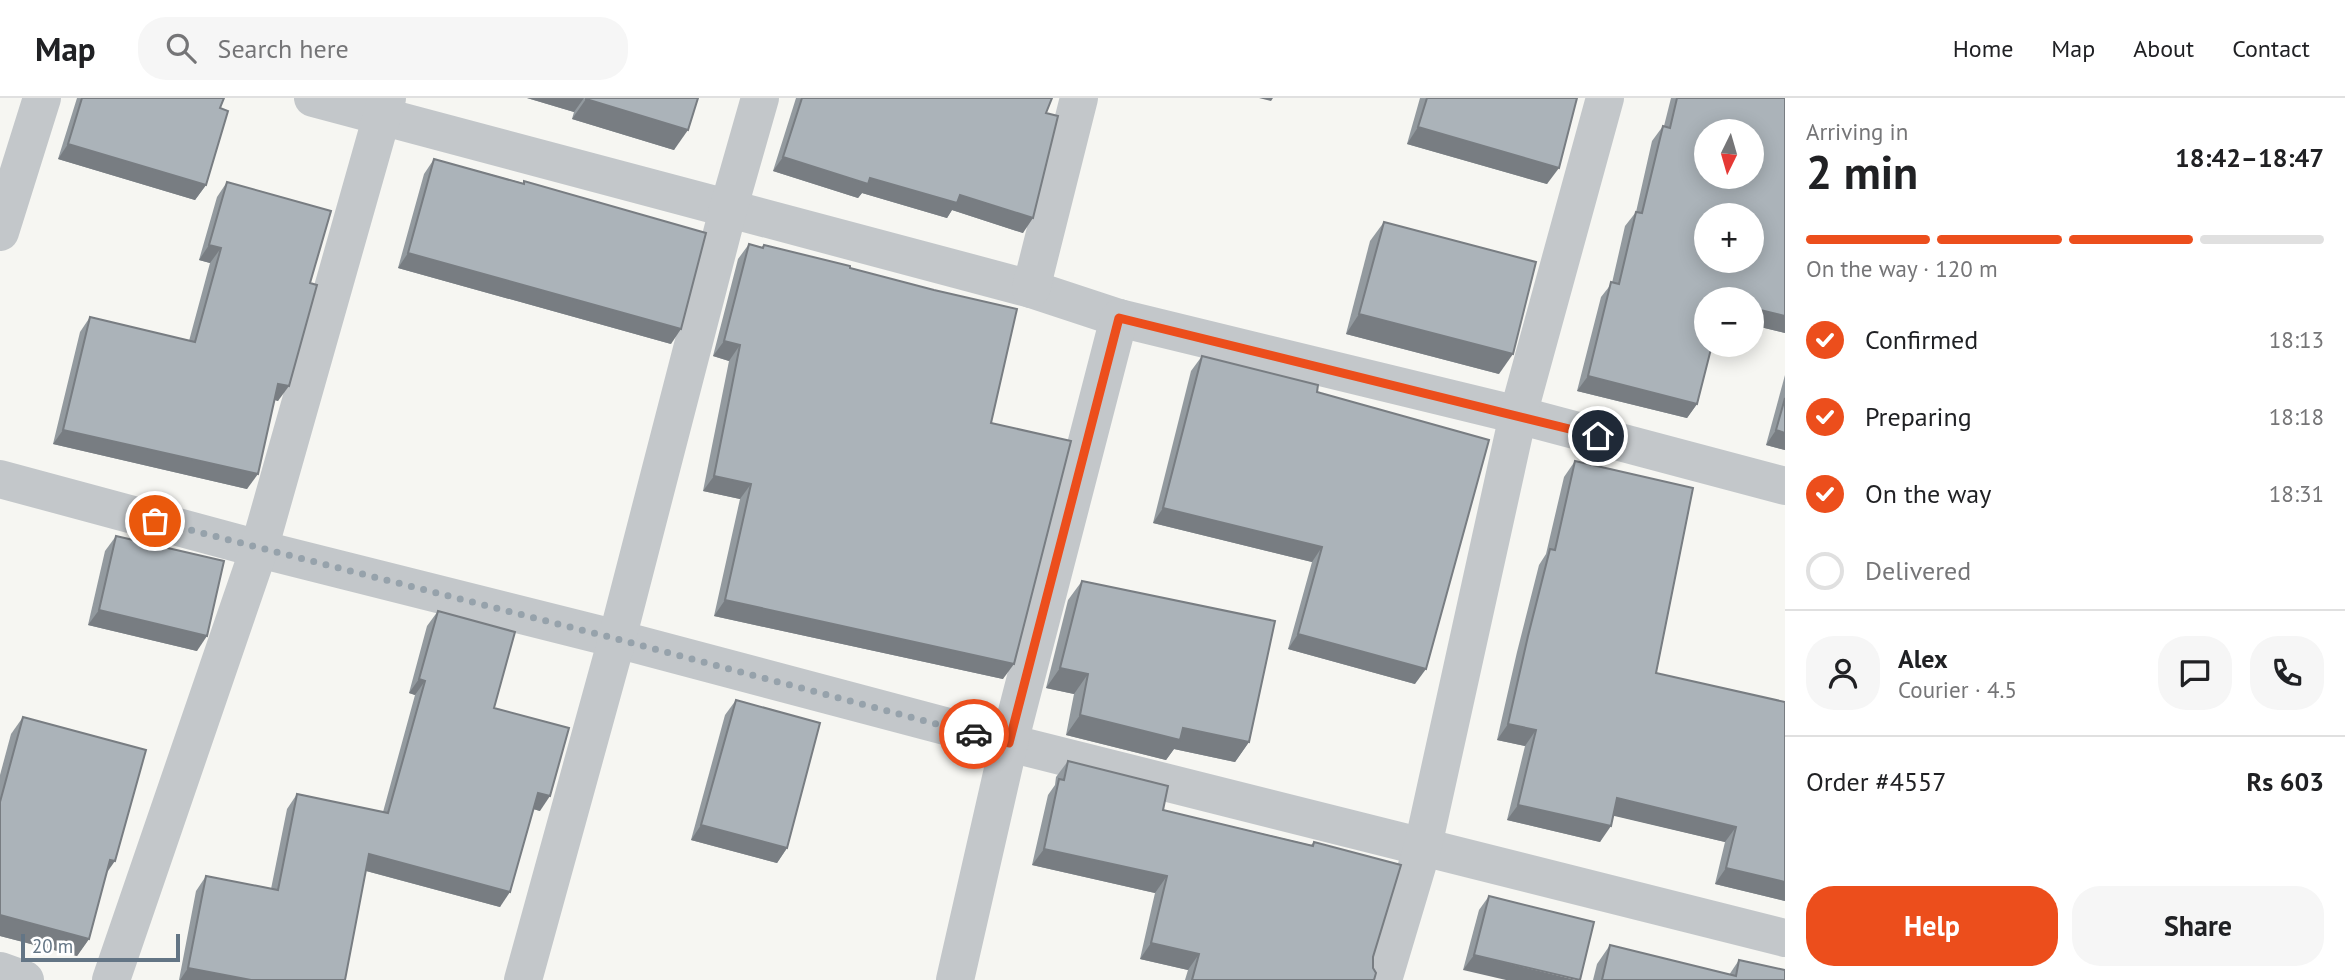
<!DOCTYPE html>
<html lang="en">
<head>
<meta charset="utf-8">
<style>
	:root { --surface:#fff; --page:#f6f6f6; --text:#202124; --muted:#757577; --line:#e0e0e0; --accent:#ec4e1c }
	body { margin:0; font-family:"PT Sans",sans-serif; background:var(--page); color:var(--text); height:100vh; display:flex; flex-direction:column; font-size:26px; white-space:nowrap }
	* { box-sizing:border-box; margin:0 }
	p { font-size:23px; color:var(--muted) }
	.icon { flex:none; width:38px; height:38px; fill:none; stroke:currentColor; stroke-width:2; stroke-linecap:round; stroke-linejoin:round }
	.map { position:relative; flex:1; overflow:hidden }
	.details { display:flex; flex-direction:column; background:var(--surface); width:560px }
	.details>* { flex:none }
	.needle { width:46px; rotate:185deg }
	.controls { position:absolute; left:1694px; top:21px; display:grid; gap:14px }
	.controls a { display:grid; place-items:center; width:70px; height:70px; border-radius:50%; background:var(--surface); box-shadow:0 4px 18px #0003; font-size:35px }
	.scale { position:absolute; left:21px; bottom:18px; width:159px; box-sizing:border-box; padding-left:7px; border:4px solid #637585; border-top:0; font-size:19px; line-height:24px; white-space:nowrap; color:#637585; -webkit-text-stroke:5px #fff; paint-order:stroke }
	.pin { position:absolute; display:grid; place-items:center; width:60px; height:60px; color:#fff; margin:-30px; border:4px solid #fff; border-radius:50%; box-shadow:0 2px 7px #0007 }
	.courier { position:absolute; display:grid; place-items:center; width:70px; height:70px; margin:-35px; border:5px solid #ec4e1c; border-radius:50%; background:#fff; color:#222; box-shadow:0 2px 9px #0007 }
	.summary em { font-style:normal; font-weight:700 }
	.summary div { display:flex; flex-direction:column-reverse }
	.summary { display:flex; align-items:center; justify-content:space-between; height:119px; padding:0 21px }
	h1 { font-size:46px; font-weight:700; line-height:52px }
	.bar { display:grid; grid-template-columns:repeat(4,1fr); gap:10px 7px; align-content:center; height:84px; padding:0 21px }
	.bar i { height:9px; border-radius:5px; background:var(--line) }
	.bar .active { background:var(--accent) }
	.bar p { grid-column:span 4 }
	.line { display:flex; align-items:center; gap:18px; padding:0 21px; border-top:2px solid var(--line) }
	.line div { flex:1 }
	.round { display:grid; place-items:center; flex:none; width:74px; height:74px; border-radius:28px; background:var(--page) }
	ol { padding:0 21px; list-style:none }
	li { display:flex; align-items:center; gap:21px; height:77px }
	li p { margin-inline-start:auto }
	li .icon { padding:7px; border-radius:50%; background:var(--accent); color:#fff; stroke-width:4 }
	li:last-child { color:var(--muted) }
	li i { width:38px; height:38px; border:4px solid var(--line); border-radius:50% }
	.action { display:flex; gap:14px; margin-top:auto; padding:14px 21px }
	.action a { flex:1; height:80px; border-radius:28px; background:var(--accent); color:#fff; font-size:28px; font-weight:700; line-height:80px; text-align:center }
	.action a+a { background:var(--page); color:var(--text) }
	header { display:flex; align-items:center; gap:42px; box-sizing:border-box; height:98px; padding:0 35px; background:var(--surface); border-bottom:2px solid var(--line) }
	header strong { font-size:33px }
	nav { display:flex; gap:38px; margin-inline-start:auto; font-size:24px }
	.search { width:490px; height:63px; background:var(--page); display:flex; align-items:center; gap:18px; box-sizing:border-box; padding:0 24px; border-radius:28px; color:var(--muted); font-size:26px }
	main { display:flex; flex:1; min-height:0 }
	.map>svg:first-child { display:block }
	.lines { fill:none; stroke-linecap:round; stroke-linejoin:round }
	.minor { stroke:#c3c7ca; stroke-width:38 }
	.wall { fill:#939a9f }
	.shaded-wall { fill:#787d82 }
	.building { fill:#abb3b9; stroke:#787d82; stroke-width:2; fill-rule:evenodd }
	.done { stroke:#96a2ab; stroke-width:7; stroke-dasharray:0 12.6 }
	.route { stroke:#ec4e1c; stroke-width:9 }
</style>
</head>
<body>
<header>
<strong>Map</strong>
<div class="search"><svg class="icon" aria-label="search" viewBox="0 0 24 24"><circle cx="10" cy="10" r="6"/><path d="M15 15l6 6"/></svg>Search here</div>
<nav><a>Home</a><a>Map</a><a>About</a><a>Contact</a></nav>
</header>
<main>
<div class="map">
<svg width="1785" height="882" viewBox="0 0 1785 882">
	<rect width="100%" height="100%" fill="#f6f6f2"/>
	<g class="lines">
		<g class="minor">
			<polyline points="313,0 1031,191 1119,220 1518,317 1785,388"/>
			<polyline points="0,134 42,0"/>
			<polyline points="1031,191 1079,0"/>
			<polyline points="0,381 259,451 617,541 1009,645 1785,840"/>
			<polyline points="0,873 25,882"/>
			<polyline points="111,882 259,451 387,0"/>
			<polyline points="523,882 617,541 728,112 760,0"/>
			<polyline points="955,882 1009,645 1119,220"/>
			<polyline points="1383,882 1423,748 1518,317 1605,0"/>
		</g>
	</g>
	<g class="wall">
		<polygon points="77,0 224,0 220,10 206,87 195,102 58,61"/>
		<polygon points="527,0 698,0 674,52 572,21 574,14"/>
		<polygon points="796,0 1052,0 1046,15 1023,135 952,112 947,120 862,95 858,100 773,73"/>
		<polygon points="1420,0 1577,0 1547,86 1407,46"/>
		<polygon points="1671,0 1785,0 1785,235 1752,227 1752,201 1706,201 1697,306 1687,320 1577,293 1601,199 1612,185 1625,128 1636,114 1652,43 1663,28 1664,28"/>
		<polygon points="434,61 523,85 524,83 671,246 398,170 424,76"/>
		<polygon points="227,84 310,185 278,303 275,302 247,391 53,346 80,234 90,219 189,243 210,165 199,162 217,99"/>
		<polygon points="1384,124 1499,276 1346,236 1370,143"/>
		<polygon points="749,146 762,149 764,147 850,170 991,325 1003,581 714,518 740,401 703,393 729,263 713,258 738,161"/>
		<polygon points="1202,258 1317,294 1415,586 1288,551 1312,464 1153,425 1191,273"/>
		<polygon points="1785,277 1785,352 1766,347"/>
		<polygon points="1575,363 1656,575 1785,803 1715,786 1725,744 1613,717 1600,744 1507,722 1525,648 1497,642 1517,554 1539,467 1546,456 1564,379"/>
		<polygon points="116,438 197,553 88,527 105,453"/>
		<polygon points="1082,483 1249,644 1235,664 1174,651 1166,662 1066,637 1074,596 1046,590 1068,502"/>
		<polygon points="438,513 494,610 540,713 533,711 500,809 366,773 345,882 179,882 196,793 206,778 271,791 287,711 297,696 383,714 415,597 409,595 427,528"/>
		<polygon points="736,602 787,750 777,765 691,742 725,617"/>
		<polygon points="23,619 106,776 89,841 77,858 0,838 0,677 11,636"/>
		<polygon points="1068,663 1163,712 1311,747 1314,744 1373,859 1374,882 1185,882 1188,872 1140,861 1155,795 1032,767 1048,697 1055,687 1056,679"/>
		<polygon points="1489,798 1594,824 1463,872 1479,812"/>
		<polygon points="1610,847 1729,877 1739,862 1785,882 1593,882 1597,866"/>
	</g>
	<g class="shaded-wall">
		<polygon points="527,0 584,0 574,14"/>
		<polygon points="1259,0 1273,0 1271,3"/>
		<polygon points="586,1 688,32 674,52 572,21"/>
		<polygon points="1418,29 1559,70 1547,86 1407,46"/>
		<polygon points="68,46 206,87 195,102 58,61"/>
		<polygon points="783,59 870,80 960,97 1033,120 1023,135 952,112 947,120 862,95 858,100 773,73"/>
		<polygon points="209,147 221,150 210,165 199,162"/>
		<polygon points="408,155 681,231 671,246 398,170"/>
		<polygon points="1752,210 1785,218 1785,235 1752,227"/>
		<polygon points="1359,216 1513,256 1499,276 1346,236"/>
		<polygon points="724,243 740,247 729,263 713,258"/>
		<polygon points="1588,278 1697,306 1687,320 1577,293"/>
		<polygon points="278,286 289,288 278,303 268,300"/>
		<polygon points="63,332 258,376 247,391 53,346"/>
		<polygon points="1776,332 1785,335 1785,352 1766,347"/>
		<polygon points="714,378 751,386 740,401 703,393"/>
		<polygon points="1163,410 1322,449 1312,464 1153,425"/>
		<polygon points="725,502 1014,566 1003,581 714,518"/>
		<polygon points="99,512 207,538 197,553 88,527"/>
		<polygon points="1298,536 1426,571 1415,586 1288,551"/>
		<polygon points="1060,570 1088,576 1074,596 1046,590"/>
		<polygon points="419,581 425,583 415,597 409,595"/>
		<polygon points="1080,617 1183,630 1249,644 1235,664 1174,651 1166,662 1066,637"/>
		<polygon points="1508,626 1536,632 1525,648 1497,642"/>
		<polygon points="538,695 550,698 540,713 527,709"/>
		<polygon points="1617,700 1736,729 1725,744 1606,716"/>
		<polygon points="1518,707 1611,728 1600,744 1507,722"/>
		<polygon points="701,727 787,750 777,765 691,742"/>
		<polygon points="1044,751 1167,778 1155,795 1032,767"/>
		<polygon points="369,756 510,794 500,809 359,771"/>
		<polygon points="110,762 115,763 103,780"/>
		<polygon points="1726,770 1785,784 1785,803 1715,786"/>
		<polygon points="0,817 89,841 77,858 0,838"/>
		<polygon points="1151,845 1199,856 1188,872 1140,861"/>
		<polygon points="1474,857 1576,882 1506,882 1463,872"/>
		<polygon points="188,870 251,882 180,882"/>
	</g>
	<g class="building">
		<polygon points="82,0 224,0 220,10 228,13 206,87 68,46"/>
		<polygon points="586,0 698,0 688,32 586,1"/>
		<polygon points="802,0 1052,0 1046,15 1058,18 1033,120 960,97 957,105 870,80 868,86 783,59"/>
		<polygon points="1427,0 1577,0 1559,70 1418,29"/>
		<path d="M1677,0h108v218l-33,-8v-9h-46v46h6l-15,59 -109,-28 23,-94 8,2 17,-72 6,1 21,-87 7,2zM1706,33h46v46h-46zM1706,117h46v46h-46z"/>
		<polygon points="434,61 524,86 524,83 706,135 681,231 408,155"/>
		<polygon points="227,84 331,113 310,185 317,187 289,288 278,286 258,376 63,332 90,219 195,244 221,150 209,147"/>
		<polygon points="1384,124 1536,164 1513,256 1359,216"/>
		<polygon points="749,146 763,150 764,147 850,168 850,170 934,192 1017,211 991,325 1071,343 1014,566 725,502 751,386 714,378 740,247 724,243"/>
		<polygon points="1202,258 1318,287 1317,294 1489,342 1426,571 1298,536 1322,449 1163,410"/>
		<polygon points="1785,300 1785,335 1776,332"/>
		<polygon points="1575,363 1693,390 1656,575 1785,604 1785,784 1726,770 1736,729 1617,700 1611,728 1518,707 1536,632 1508,626 1528,538 1550,451 1555,452"/>
		<polygon points="116,438 224,463 207,538 99,512"/>
		<polygon points="1082,483 1275,523 1249,644 1183,630 1180,642 1080,617 1088,576 1060,570"/>
		<polygon points="438,513 515,534 494,610 569,630 550,698 538,695 510,794 369,756 345,882 251,882 188,870 206,778 278,792 297,696 388,715 425,583 419,581"/>
		<polygon points="736,602 820,625 787,750 701,727"/>
		<polygon points="23,619 146,652 115,763 110,762 89,841 0,817 0,704"/>
		<polygon points="1068,663 1168,688 1163,712 1313,748 1314,744 1401,767 1373,859 1373,870 1376,875 1374,882 1192,882 1199,856 1151,845 1167,778 1044,751 1059,681 1064,682"/>
		<polygon points="1489,798 1594,824 1580,882 1474,857"/>
		<polygon points="1610,847 1736,878 1739,862 1785,872 1785,882 1602,882"/>
	</g>
	<g class="lines">
		<polyline class="done" points="155,423 617,541 974,636"/>
		<polyline class="route" points="974,636 1009,645 1119,220 1598,338"/>
	</g>
</svg>
<div class="controls">
<a><svg class="needle" viewBox="-14 -14 28 28"><path d="M0-13l5 13h-10z" fill="#e53935"/><path d="M0 13l5-13h-10z" fill="#757577"/></svg></a>
<a>+</a>
<a>−</a>
</div>
<div class="scale">20 m</div>
<div class="pin" style="left:155px;top:423px;background:#ea580c"><svg class="icon" aria-label="bag" viewBox="0 0 24 24"><path d="M5 8h14l-1 12H6zM9 8a3 3 0 0 1 6 0"/></svg></div>
<div class="pin" style="left:1598px;top:338px;background:#1f2937"><svg class="icon" aria-label="home" viewBox="0 0 24 24"><path d="M3 11l9-7 9 7M6 9v11h12V9"/></svg></div>
<div class="courier" style="left:974px;top:636px"><svg class="icon" aria-label="car" viewBox="0 0 24 24"><path d="M5 17H2v-5l4-1 3-4h7l3 4 3 1v5h-3M9 17h6M6 11h13"/><circle cx="7" cy="17" r="2"/><circle cx="17" cy="17" r="2"/></svg></div>
</div>
<section class="details">
<div class="summary"><div><h1>2 min</h1><p>Arriving in</p></div><em>18:42–18:47</em></div>
<div class="bar"><i class="active"></i><i class="active"></i><i class="active"></i><i></i><p>On the way · 120 m</p></div>
<ol>
<li><svg class="icon" aria-label="check" viewBox="0 0 24 24"><path d="M5 12l5 5 9-10"/></svg>Confirmed<p>18:13</p></li>
<li><svg class="icon" aria-label="check" viewBox="0 0 24 24"><path d="M5 12l5 5 9-10"/></svg>Preparing<p>18:18</p></li>
<li><svg class="icon" aria-label="check" viewBox="0 0 24 24"><path d="M5 12l5 5 9-10"/></svg>On the way<p>18:31</p></li>
<li><i></i>Delivered</li>
</ol>
<div class="line" style="height:126px"><a class="round"><svg class="icon" aria-label="person" viewBox="0 0 24 24"><circle cx="12" cy="8" r="4"/><path d="M4 21q1-7 8-7t8 7"/></svg></a><div><b>Alex</b><p>Courier · 4.5</p></div><a class="round"><svg class="icon" aria-label="chat" viewBox="0 0 24 24"><path d="M4 5h16v11H9l-5 4z"/></svg></a><a class="round"><svg class="icon" aria-label="phone" viewBox="0 0 24 24"><path d="M5 4h4l2 5-3 2q2 4 5 5l2-3 5 2v4C11 20 4 13 5 4z"/></svg></a></div>
<div class="line" style="height:91px"><div>Order #4557</div><b>Rs 603</b></div>
<div class="action"><a>Help</a><a>Share</a></div>
</section>
</main>
</body>
</html>
